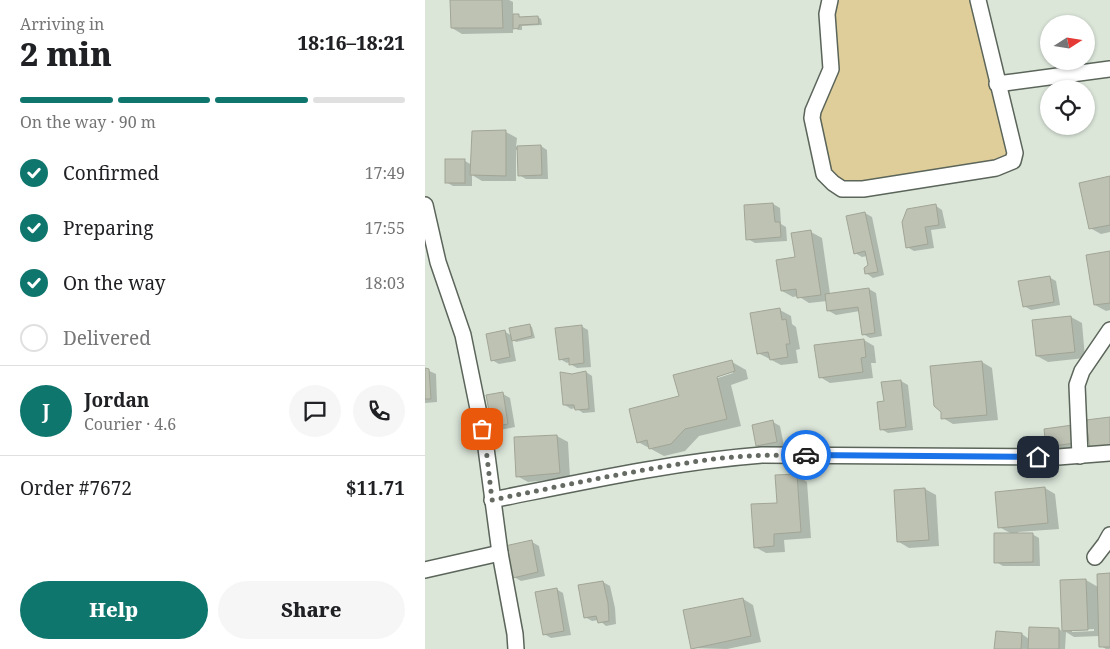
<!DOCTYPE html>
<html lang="en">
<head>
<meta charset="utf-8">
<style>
	:root { --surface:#fff; --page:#f6f6f6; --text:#202124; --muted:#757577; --line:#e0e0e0; --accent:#0f766e }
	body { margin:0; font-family:"Noto Serif",serif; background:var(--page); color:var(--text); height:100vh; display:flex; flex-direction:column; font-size:19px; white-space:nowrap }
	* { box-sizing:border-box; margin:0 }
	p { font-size:16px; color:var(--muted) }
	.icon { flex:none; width:28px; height:28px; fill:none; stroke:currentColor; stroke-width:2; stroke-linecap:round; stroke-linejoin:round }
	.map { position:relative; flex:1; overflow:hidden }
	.panel { display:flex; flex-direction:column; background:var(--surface); width:425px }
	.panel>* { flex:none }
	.needle { width:32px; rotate:78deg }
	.fabs { position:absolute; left:615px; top:15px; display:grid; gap:10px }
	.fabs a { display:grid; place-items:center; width:55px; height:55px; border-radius:50%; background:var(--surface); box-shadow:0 1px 4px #0004; font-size:25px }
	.pin { position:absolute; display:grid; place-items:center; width:42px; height:42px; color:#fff; margin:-21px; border-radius:10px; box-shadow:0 2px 8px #0006 }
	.courier { position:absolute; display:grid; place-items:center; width:50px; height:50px; margin:-25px; border:4px solid #1a73e8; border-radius:50%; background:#fff; color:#222; box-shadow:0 1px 6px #0007 }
	.head em { font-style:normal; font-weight:800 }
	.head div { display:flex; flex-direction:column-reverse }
	.head { display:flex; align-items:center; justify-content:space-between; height:85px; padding:0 20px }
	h1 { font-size:32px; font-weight:800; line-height:38px }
	.bar { display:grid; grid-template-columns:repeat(4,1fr); gap:8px 5px; align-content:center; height:60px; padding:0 20px }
	.bar i { height:6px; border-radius:4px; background:var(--line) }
	.bar .current { background:var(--accent) }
	.bar p { grid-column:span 4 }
	.line { display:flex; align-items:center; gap:12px; padding:0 20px; border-top:1px solid var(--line) }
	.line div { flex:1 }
	.round { display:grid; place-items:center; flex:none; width:52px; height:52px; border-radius:26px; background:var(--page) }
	ol { padding:0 20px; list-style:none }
	li { display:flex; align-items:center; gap:15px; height:55px }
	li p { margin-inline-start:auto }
	li .icon { padding:5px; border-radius:50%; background:var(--accent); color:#fff; stroke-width:4 }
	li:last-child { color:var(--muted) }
	li i { width:28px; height:28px; border:2px solid var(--line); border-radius:50% }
	.cta { display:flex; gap:10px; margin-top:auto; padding:10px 20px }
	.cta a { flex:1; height:58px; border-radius:30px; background:var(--accent); color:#fff; font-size:20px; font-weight:800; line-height:58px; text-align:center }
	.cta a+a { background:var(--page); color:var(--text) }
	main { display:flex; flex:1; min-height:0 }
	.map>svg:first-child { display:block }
	.green { fill:#dfce99 }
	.shadow { fill:#0003; fill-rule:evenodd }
	.building { fill:#bec2b3; stroke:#a1a596 }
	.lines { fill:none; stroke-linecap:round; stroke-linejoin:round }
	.minor-casing { stroke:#5b655a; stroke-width:18 }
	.minor { stroke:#fff; stroke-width:15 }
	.done { stroke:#656b63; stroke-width:5; stroke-dasharray:0 9 }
	.route { stroke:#1a73e8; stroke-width:6 }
</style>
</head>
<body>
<main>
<section class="panel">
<div class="head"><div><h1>2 min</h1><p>Arriving in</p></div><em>18:16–18:21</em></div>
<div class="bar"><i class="current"></i><i class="current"></i><i class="current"></i><i></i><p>On the way · 90 m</p></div>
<ol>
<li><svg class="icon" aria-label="check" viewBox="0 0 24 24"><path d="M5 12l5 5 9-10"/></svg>Confirmed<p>17:49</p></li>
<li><svg class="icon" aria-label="check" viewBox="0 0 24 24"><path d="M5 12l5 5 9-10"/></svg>Preparing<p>17:55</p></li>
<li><svg class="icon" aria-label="check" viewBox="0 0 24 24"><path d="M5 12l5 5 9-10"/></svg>On the way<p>18:03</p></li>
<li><i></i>Delivered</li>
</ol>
<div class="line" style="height:90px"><b class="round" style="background:var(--accent);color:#fff">J</b><div><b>Jordan</b><p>Courier · 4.6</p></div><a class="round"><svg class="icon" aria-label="chat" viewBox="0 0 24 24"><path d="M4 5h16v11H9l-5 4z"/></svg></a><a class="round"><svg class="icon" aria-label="phone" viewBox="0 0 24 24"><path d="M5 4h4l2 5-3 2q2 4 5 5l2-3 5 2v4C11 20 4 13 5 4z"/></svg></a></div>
<div class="line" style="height:65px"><div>Order #7672</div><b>$11.71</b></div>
<div class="cta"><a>Help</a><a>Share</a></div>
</section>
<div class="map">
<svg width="685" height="649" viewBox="0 0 685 649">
	<rect width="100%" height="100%" fill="#dbe6d9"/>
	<polygon class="green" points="405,0 553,0 588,161 491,181 408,183 388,111 397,92"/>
	<g class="shadow">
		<polygon points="27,0 84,0 88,2 88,15 93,15 96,18 113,17 116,19 117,25 97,26 97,30 93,30 88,27 88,33 37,34 27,28"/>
		<polygon points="81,132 92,138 91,147 116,146 122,150 123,179 101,179 94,175 94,150 91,150 91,181 57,181 47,175 47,186 28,186 21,182 40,161 47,165"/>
		<polygon points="685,178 685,232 676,234 665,228"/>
		<polygon points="348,204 355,208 356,224 361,227 362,241 330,243 323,239"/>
		<polygon points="511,206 517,210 521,228 506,230 509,248 489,251 482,247"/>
		<polygon points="440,213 447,217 459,275 448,278 441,273 444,266 442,256 437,257 430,253 423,217"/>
		<polygon points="386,232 397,238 405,294 444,289 451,293 457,336 445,338 438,334 435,311 411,315 404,311 402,301 384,303 373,296 368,297 357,291 371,258"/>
		<polygon points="685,253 685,310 681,311 670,305"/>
		<polygon points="624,277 631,281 635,305 606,310 599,306"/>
		<polygon points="355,310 366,316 367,324 371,327 375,349 371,350 373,363 356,365 333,353"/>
		<polygon points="646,317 657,323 660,358 623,362 612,356 609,321"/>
		<polygon points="104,325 107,327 110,338 91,342 87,339 91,361 74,364 67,360 79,331 87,336"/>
		<polygon points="156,326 163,330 166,367 152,368 145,364 145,362 142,363 135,359"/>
		<polygon points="439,340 449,346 451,363 446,363 448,378 405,383 395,377"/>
		<path d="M307,362l14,8 2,9 -17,6 10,41 -42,10 -14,15 -21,5 -26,-14 42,-45zM308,372v1l-21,7 -1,-2z"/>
		<polygon points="557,362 567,368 573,420 528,424 518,418"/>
		<polygon points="0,369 11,374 12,402 0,403"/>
		<polygon points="161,372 167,376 170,412 158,413 151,408 146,409 140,405 148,375"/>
		<polygon points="476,381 483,385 488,430 463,433 456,429"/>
		<polygon points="78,394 85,398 90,427 75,430 68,426"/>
		<polygon points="348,422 355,426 359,446 339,450 332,446"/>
		<polygon points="648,427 657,447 630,450 623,446"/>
		<polygon points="132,436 143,442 145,478 103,482 92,476 90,438"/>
		<polygon points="372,475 382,482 386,538 359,540 360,552 341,553 330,547"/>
		<polygon points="620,488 630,494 634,529 593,532 593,534 607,534 614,538 615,566 578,566 571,562 587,534 574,527"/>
		<polygon points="500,489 511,495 514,546 484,548 474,542 471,491"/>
		<polygon points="107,542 114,546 120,576 96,581 89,577"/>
		<path d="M685,574v75h-4l-5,-3 -1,-10 -26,1 -8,-5 -1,17h-69l26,-15 7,5 1,-11 29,1 4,3 -2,-51 25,-1 12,7zM669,629v2l-22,1v-2z"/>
		<polygon points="178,582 185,586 190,608 191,624 181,626 174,620 167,621 160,617"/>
		<polygon points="131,589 138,593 146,635 126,638 119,634"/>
		<polygon points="318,599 328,605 336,642 302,649 267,648"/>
	</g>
	<g class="building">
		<polygon points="25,0 77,0 78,28 26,28"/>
		<polygon points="88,14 94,14 94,17 113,16 114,24 94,25 94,28 88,29"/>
		<polygon points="81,130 81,176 45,175 47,131"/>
		<polygon points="116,145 117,175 93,176 92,146"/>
		<rect x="20" y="159" width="20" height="24"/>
		<polygon points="685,176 685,225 664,229 654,183"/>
		<polygon points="348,203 350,222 355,222 356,237 321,240 319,205"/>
		<polygon points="511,204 514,225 500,227 503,244 481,248 477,222 482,209"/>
		<polygon points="440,212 453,272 440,274 439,268 443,265 440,251 429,254 421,216"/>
		<polygon points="386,230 396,295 372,298 371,289 356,291 351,260 370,257 366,233"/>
		<polygon points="685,251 685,303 669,305 661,255"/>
		<polygon points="625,276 629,302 598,307 593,281"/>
		<polygon points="444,288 450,333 437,335 433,307 402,311 400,294"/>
		<polygon points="355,308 357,320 361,319 365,344 361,344 363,357 345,360 343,352 332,354 325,313"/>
		<polygon points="646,316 650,352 611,356 607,320"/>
		<polygon points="105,324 107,336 87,341 84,328"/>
		<polygon points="157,325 159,363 144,365 144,358 134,360 130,328"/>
		<polygon points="80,330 85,357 66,361 61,334"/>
		<polygon points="439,339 441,357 436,358 438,372 394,378 389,345"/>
		<polygon points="307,360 310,371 292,377 302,419 260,429 246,444 224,449 222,440 212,443 204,409 254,396 248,375"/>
		<polygon points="557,361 562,415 516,419 516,412 509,406 505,366"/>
		<polygon points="0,368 4,369 6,399 0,399"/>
		<polygon points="161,371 164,409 150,410 149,405 138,405 135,372 147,374"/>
		<polygon points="476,380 481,427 455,430 452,402 459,401 456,382"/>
		<polygon points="78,392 83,424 67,427 61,395"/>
		<polygon points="685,417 685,447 665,450 661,420"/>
		<polygon points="348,420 352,442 331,446 327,425"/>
		<polygon points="648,425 650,443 621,447 619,429"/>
		<polygon points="132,435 135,473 91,477 89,437"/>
		<polygon points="372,474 376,532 349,534 349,546 329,548 326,504 352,503 350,475"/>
		<polygon points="620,487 623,523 573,528 570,492"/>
		<polygon points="500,488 504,540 472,542 469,490"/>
		<polygon points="569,533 608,533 608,562 569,563"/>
		<polygon points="107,540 113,572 88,578 80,546"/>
		<polygon points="685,573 685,647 674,647 672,574"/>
		<polygon points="661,579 663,630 637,631 635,580"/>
		<polygon points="178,581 183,603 184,621 173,623 171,616 159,618 153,585"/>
		<polygon points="132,588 139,631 118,635 110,592"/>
		<polygon points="318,598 326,636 266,649 258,610"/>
		<polygon points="604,627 634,628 634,649 603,649"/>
		<polygon points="571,631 597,633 596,649 569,649"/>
	</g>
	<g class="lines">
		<defs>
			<g id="minor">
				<polyline points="405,0 402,14 406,69 388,111 387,118 399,174 408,183 417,189 438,189 571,168 588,161 590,153 553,0"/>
				<polyline points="572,84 685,69"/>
				<polyline points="0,205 13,262 38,335 61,448 75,553 90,634 91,649"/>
				<polyline points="655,456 652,385 657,371 685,330"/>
				<path d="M67,500c90,-18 179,-38 270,-45l296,2 52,-4"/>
				<polyline points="670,557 680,544 685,535"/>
				<polyline points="0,570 75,553"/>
			</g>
		</defs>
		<use href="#minor" class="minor-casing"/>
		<use href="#minor" class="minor"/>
	</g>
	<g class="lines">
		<path class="done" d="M57,429l4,19 6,52c74,-15 148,-31 222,-41 31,-4 61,-4 92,-4"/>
		<polyline class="route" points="381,455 613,457"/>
	</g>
</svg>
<div class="fabs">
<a><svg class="needle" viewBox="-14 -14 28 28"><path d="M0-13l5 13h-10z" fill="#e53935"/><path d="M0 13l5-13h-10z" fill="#757577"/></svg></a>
<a><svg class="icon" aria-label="locate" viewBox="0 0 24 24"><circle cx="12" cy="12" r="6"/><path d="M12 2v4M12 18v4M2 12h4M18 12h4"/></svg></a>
</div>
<div class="pin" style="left:57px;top:429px;background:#ea580c"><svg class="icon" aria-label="bag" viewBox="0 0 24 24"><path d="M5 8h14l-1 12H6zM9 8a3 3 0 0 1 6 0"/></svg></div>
<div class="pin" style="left:613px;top:457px;background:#1f2937"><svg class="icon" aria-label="home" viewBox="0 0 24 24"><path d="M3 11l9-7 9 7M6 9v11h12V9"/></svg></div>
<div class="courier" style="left:381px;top:455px"><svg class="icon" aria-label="car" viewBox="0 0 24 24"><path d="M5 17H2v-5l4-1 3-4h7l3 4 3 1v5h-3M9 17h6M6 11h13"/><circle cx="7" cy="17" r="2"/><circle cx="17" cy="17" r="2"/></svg></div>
</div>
</main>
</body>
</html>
